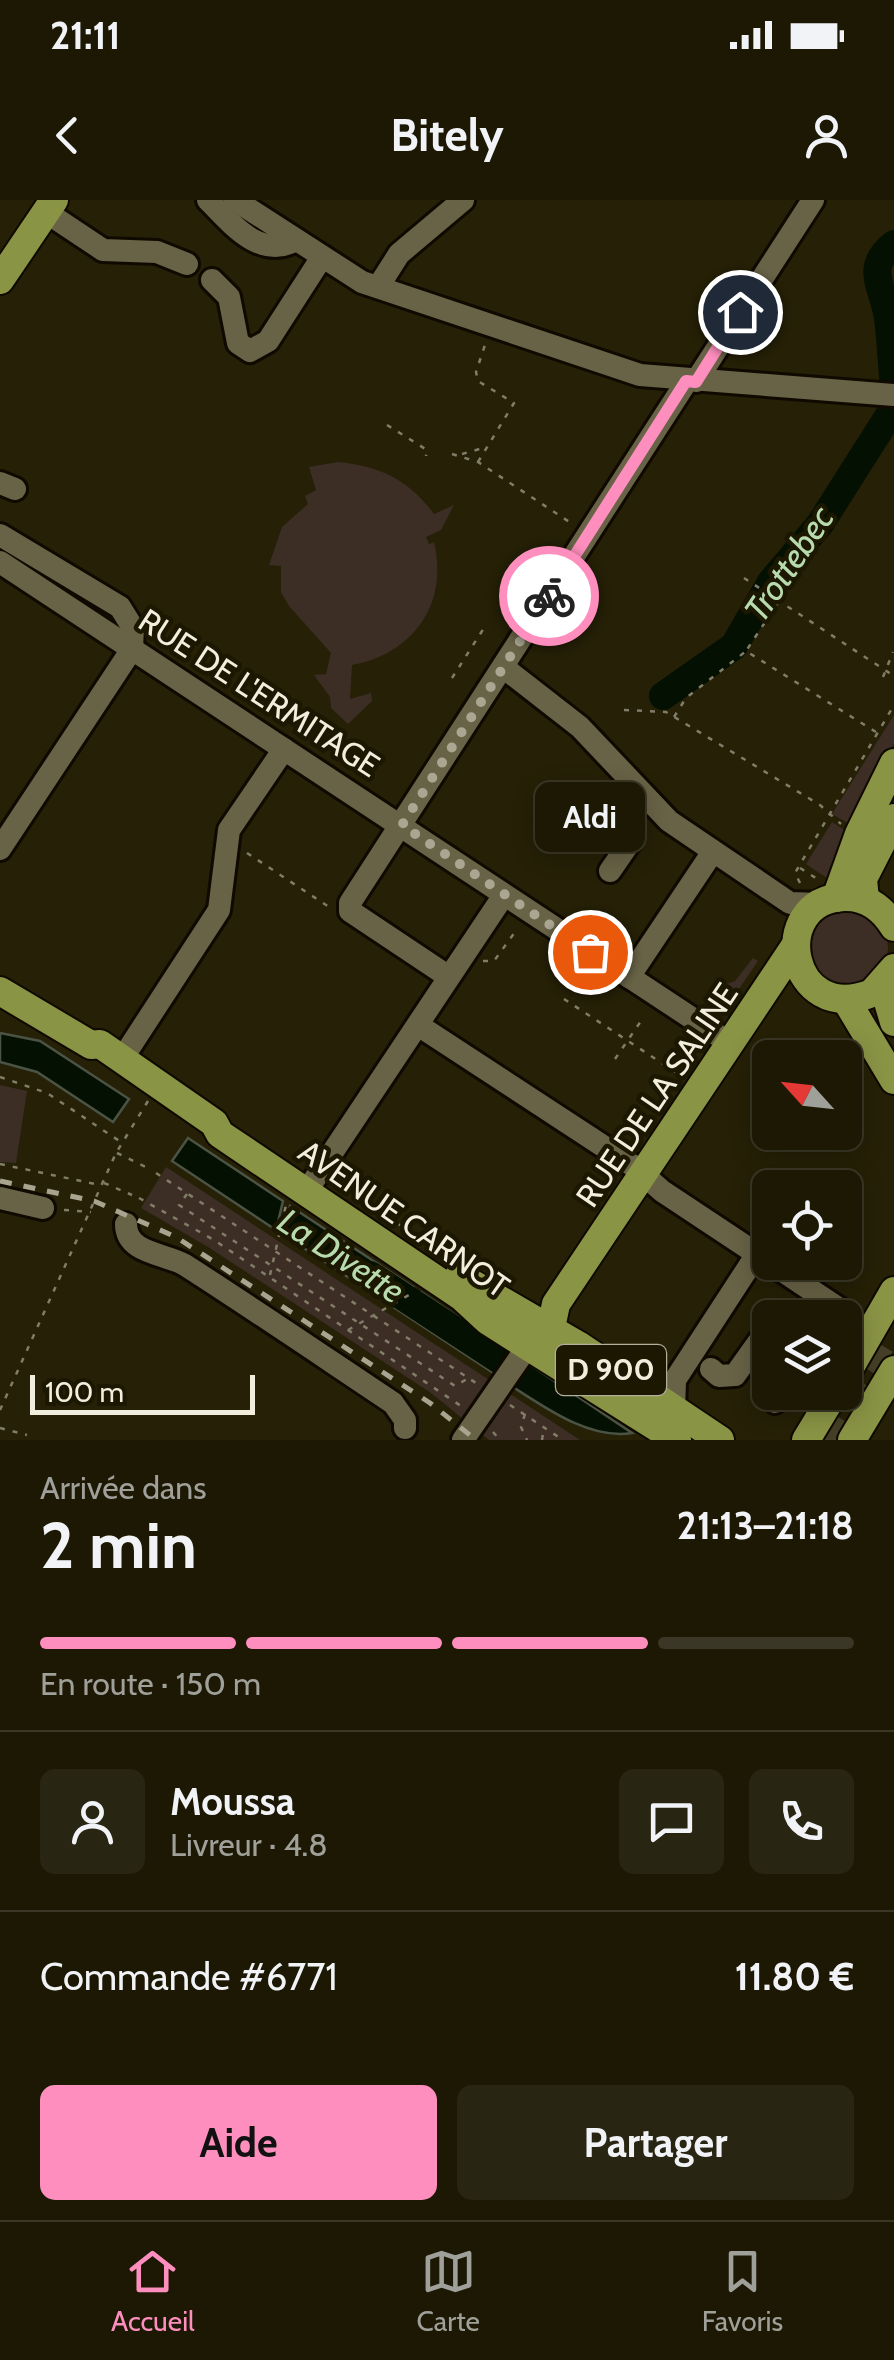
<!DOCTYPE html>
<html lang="fr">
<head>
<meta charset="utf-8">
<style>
	:root { --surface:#1c1804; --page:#292513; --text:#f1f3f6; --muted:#a0a09a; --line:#3a3726; --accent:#fe8ebd }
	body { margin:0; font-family:Cabin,sans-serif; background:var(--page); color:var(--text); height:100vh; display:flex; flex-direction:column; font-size:38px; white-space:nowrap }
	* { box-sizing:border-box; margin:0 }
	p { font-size:32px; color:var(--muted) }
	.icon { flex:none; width:55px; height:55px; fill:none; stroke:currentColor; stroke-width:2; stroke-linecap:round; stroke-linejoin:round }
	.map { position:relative; height:1240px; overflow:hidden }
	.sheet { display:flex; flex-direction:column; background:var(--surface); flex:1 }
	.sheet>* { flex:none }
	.needle { width:65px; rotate:297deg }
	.buttons { position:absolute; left:752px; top:840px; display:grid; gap:20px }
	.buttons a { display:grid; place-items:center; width:110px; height:110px; border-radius:15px; background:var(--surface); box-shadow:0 5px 25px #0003,0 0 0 2px var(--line); font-size:50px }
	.scale { position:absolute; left:30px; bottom:25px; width:225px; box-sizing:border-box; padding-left:10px; border:5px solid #f1eede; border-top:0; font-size:28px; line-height:35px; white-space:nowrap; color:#f1eede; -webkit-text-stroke:8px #1c1700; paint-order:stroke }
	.pin { position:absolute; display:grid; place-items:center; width:85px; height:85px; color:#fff; margin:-42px; border:5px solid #fff; border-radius:50%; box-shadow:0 2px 10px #0007 }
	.courier { position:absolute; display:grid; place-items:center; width:100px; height:100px; margin:-50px; border:8px solid #fe8ebd; border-radius:50%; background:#fff; color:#222; box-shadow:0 2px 12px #0007 }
	.bubble { position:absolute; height:70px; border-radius:15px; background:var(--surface); box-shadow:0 5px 25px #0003,0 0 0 2px var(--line); font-size:32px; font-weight:800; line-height:70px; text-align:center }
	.summary em { font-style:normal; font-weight:800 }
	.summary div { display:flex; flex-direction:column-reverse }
	.summary { display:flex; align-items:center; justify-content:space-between; height:170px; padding:0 40px }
	h1 { font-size:65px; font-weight:800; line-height:75px }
	.bar { display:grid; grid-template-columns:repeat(4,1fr); gap:15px 10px; align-content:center; height:120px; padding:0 40px }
	.bar i { height:12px; border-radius:8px; background:var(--line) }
	.bar .selected { background:var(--accent) }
	.bar p { grid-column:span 4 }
	.line { display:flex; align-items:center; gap:25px; padding:0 40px; border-top:2px solid var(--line) }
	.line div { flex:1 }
	.round { display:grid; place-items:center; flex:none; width:105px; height:105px; border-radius:15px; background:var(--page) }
	.primary-button { display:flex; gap:20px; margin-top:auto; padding:20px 40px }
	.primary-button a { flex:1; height:115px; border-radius:15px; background:var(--accent); color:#111; font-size:40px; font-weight:800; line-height:115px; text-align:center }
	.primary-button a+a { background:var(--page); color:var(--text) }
	.status { display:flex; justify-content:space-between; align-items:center; height:70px; padding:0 50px; background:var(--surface); direction:ltr }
	.status svg { height:28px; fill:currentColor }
	header { display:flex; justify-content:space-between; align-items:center; height:130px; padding:0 40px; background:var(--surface); font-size:45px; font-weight:800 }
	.tabs { display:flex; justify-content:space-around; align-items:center; height:140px; border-top:2px solid var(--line); background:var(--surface); font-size:28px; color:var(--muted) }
	.tabs a { display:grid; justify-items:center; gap:5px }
	.tabs .selected { color:var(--accent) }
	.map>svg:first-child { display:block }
	.green { fill:#3c2e24 }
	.water { fill:#041002; stroke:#4b5344; stroke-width:2.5 }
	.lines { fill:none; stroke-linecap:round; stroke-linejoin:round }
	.river { stroke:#041002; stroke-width:28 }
	.major-tunnel { stroke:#443f26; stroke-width:28; stroke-dasharray:28 14; stroke-linecap:butt }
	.minor-casing { stroke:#0f0900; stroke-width:28 }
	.major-casing { stroke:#0f0900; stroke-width:32 }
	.path { stroke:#817d68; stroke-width:2.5; stroke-dasharray:5 8; stroke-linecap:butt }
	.minor { stroke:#686246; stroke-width:22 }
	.major { stroke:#8a9445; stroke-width:28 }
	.rail { stroke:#a8a490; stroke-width:5; stroke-dasharray:12 12; stroke-linecap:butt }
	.done { stroke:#aaa692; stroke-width:10; stroke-dasharray:0 18 }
	.route { stroke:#fe8ebd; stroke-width:12 }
	.labels { text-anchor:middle; stroke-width:9; stroke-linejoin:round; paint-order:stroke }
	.shield { fill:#1c1700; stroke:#b1ae9b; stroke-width:2.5 }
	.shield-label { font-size:30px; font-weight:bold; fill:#f1eede }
	.street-label { font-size:32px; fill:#f1eede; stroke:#1c1700 }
	.water-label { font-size:35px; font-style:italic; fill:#b7daaf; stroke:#1c1700 }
</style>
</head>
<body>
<div class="status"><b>21:11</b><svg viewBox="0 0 49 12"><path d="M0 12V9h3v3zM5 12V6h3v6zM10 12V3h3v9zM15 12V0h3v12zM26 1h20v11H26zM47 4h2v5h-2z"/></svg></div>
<header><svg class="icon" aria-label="back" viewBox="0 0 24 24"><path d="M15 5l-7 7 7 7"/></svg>Bitely<svg class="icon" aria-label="person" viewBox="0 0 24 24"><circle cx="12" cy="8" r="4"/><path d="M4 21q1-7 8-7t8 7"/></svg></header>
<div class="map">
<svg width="894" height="1240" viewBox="0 0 894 1240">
	<rect width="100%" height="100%" fill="#252006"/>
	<g class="green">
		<path d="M338,262c42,4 71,18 96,52l20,-9 -13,25 -15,7 3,7 5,-2c15,62 -21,112 -82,123l-2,34 21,-6 1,8 -24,23 -17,-16 -1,-11 -16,-22 12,-1 5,-21 -42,-47 -8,-14v-26l-12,-1 13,-38 26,-23 -3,-8 11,-6 -7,-23z"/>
		<polygon points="894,515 894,543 853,626 832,614"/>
		<polygon points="832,622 849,633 830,680 806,664"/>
		<circle cx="848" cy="748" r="40"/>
		<polygon points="753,758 758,761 719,818 705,814 709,790 735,781"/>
		<polygon points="0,885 27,891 16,963 0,962"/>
		<polygon points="166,967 580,1240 489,1240 431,1193 208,1047 141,1008"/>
	</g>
	<g class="water">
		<polygon points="0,833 40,841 129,899 113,922 37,872 0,862"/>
		<polygon points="188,938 283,1001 276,1030 172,961"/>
		<polygon points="290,1006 413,1087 386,1102 284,1035"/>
		<polygon points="421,1092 510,1152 495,1174 395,1108"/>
		<path d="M529,1164l103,69c-41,7 -85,-24 -119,-46z"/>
	</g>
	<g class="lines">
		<g class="river">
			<path d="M894,44c-31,24 -10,44 -6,74 3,22 3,43 6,65"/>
			<polyline points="663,496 734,446 771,382 820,324 893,209"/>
			<polyline points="370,1075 503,1162"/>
		</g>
		<polyline class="major-tunnel" points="822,1240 887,1134"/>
		<defs>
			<g id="minor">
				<path d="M208,0c22,22 52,61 88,40"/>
				<polyline points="235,0 362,82 640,175 894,195"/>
				<polyline points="46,12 103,50 157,52 187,64"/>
				<polyline points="212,80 229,97 238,143 250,151 268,141 322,57"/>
				<polyline points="378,87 399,54 463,0"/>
				<polyline points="696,181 813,0"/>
				<polyline points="0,283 15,289"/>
				<polyline points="0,335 120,407 133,428 132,449 0,649"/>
				<polyline points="0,362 731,844"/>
				<polyline points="503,467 580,527 669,621 790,703 821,704"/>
				<polyline points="610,671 630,642"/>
				<polyline points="449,777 350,711 350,703 687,181"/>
				<polyline points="629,777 708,659"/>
				<polyline points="418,825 635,967 662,991 757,1054 675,1180 674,1211"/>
				<polyline points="122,859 219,710 229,630 284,549"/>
				<polyline points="314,980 504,695"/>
				<polyline points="0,998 43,1008"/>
				<path d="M126,1024c0,30 39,29 59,41 70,45 139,92 208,138l12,17v8"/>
				<polyline points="757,1054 850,1116 860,1151"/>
				<polyline points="711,1169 719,1176 735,1175 770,1126"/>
				<polyline points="775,1202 776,1192"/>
				<polyline points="463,1240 525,1150 532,1149"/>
			</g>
			<g id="major">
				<polyline points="0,80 54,0"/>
				<polyline points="836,698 859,634 894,563"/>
				<polyline points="865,700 863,679 894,618"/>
				<path d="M894,727c-11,-18 -27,-31 -50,-30 -77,3 -56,130 28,96l22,-25"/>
				<polyline points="883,785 894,822"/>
				<polyline points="0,791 91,845 100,844 214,923 220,934 462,1097 488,1121 677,1240"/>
				<polyline points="846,800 894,880"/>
				<polyline points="459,1076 578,1145 720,1240"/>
				<polyline points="552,1123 556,1104 795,746"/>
				<polyline points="845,1176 894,1091"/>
				<polyline points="806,1240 835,1192"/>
				<polyline points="852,1240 894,1170"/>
			</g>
		</defs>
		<use href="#minor" class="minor-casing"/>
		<use href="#major" class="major-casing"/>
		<g class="path">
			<polyline points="387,225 427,250 426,256"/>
			<polyline points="452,254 478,262 571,323"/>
			<polyline points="462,254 483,248"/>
			<polyline points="478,262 514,203 478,181 476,172 485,145"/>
			<polyline points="744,378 894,476"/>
			<polyline points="779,401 746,451 876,532"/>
			<polyline points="883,477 893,452"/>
			<polyline points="452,478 484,428"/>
			<polyline points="624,510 666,512 820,605 841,624"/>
			<polyline points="674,517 686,498 745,452"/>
			<polyline points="247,653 332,709"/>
			<polyline points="800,668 819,680"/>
			<polyline points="800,683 795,673 894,505"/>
			<polyline points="483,761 494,761 518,728"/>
			<polyline points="564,799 683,877"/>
			<polyline points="615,859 641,821"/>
			<polyline points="0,877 47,893 121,942"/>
			<polyline points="117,953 148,968"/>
			<polyline points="0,964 100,985"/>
			<polyline points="156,973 476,1183"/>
			<polyline points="334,981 448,1057"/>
			<polyline points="104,983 132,995"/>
			<polyline points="187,994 179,1005 455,1186 467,1179"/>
			<polyline points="139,998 214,1040 461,1206"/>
			<polyline points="64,1010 91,1012"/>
			<polyline points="270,1075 286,1005"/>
			<polyline points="348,1130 414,1092"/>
			<polyline points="510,1205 563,1240"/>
			<polyline points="0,1210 116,953 148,901"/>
			<polyline points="525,1214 521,1227 527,1240"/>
			<polyline points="0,1228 27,1235"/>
			<polyline points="493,1232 500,1240"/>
			<polyline points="542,1240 544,1227"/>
		</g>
		<use href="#minor" class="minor"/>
		<use href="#major" class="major"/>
		<polyline class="rail" points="0,981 94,1001 176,1037 430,1203 476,1240"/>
	</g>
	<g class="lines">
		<polyline class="done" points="549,396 402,625 590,752"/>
		<polyline class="route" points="549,396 686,181 696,182 740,112"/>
	</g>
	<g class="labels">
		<rect class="shield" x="556" y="1145" width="110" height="50" rx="8"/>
		<g class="shield-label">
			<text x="611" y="1180">D 900</text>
		</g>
		<g class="street-label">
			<text transform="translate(259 493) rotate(33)" y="11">RUE DE L'ERMITAGE</text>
			<text transform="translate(657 895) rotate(-56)" y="11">RUE DE LA SALINE</text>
			<text transform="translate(404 1019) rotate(35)" y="11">AVENUE CARNOT</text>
		</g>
		<g class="water-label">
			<text transform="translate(789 364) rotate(-56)" y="12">Trottebec</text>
			<text transform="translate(341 1056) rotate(33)" y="12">La Divette</text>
		</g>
	</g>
</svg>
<div class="buttons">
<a><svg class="needle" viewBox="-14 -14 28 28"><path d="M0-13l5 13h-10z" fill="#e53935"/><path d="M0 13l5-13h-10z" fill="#a0a09a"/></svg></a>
<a><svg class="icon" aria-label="locate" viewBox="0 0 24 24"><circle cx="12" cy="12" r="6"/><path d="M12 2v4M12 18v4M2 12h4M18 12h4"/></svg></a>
<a><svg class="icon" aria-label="layers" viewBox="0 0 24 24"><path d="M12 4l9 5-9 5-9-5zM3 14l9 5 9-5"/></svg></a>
</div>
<div class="scale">100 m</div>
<div class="pin" style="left:590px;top:752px;background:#ea580c"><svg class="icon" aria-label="bag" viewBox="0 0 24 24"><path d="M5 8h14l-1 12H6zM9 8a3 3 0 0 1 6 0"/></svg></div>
<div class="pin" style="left:740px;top:112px;background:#1f2937"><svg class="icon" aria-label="home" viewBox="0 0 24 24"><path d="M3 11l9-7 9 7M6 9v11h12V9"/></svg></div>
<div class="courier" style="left:549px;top:396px"><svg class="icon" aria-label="bike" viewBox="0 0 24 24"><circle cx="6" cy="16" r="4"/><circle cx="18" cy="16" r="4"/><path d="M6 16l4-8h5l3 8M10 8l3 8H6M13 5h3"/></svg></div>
<div class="bubble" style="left:535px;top:582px;width:110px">Aldi</div>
</div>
<section class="sheet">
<div class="summary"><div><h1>2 min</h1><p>Arrivée dans</p></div><em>21:13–21:18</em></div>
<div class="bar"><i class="selected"></i><i class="selected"></i><i class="selected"></i><i></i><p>En route · 150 m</p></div>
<div class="line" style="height:180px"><a class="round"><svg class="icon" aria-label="person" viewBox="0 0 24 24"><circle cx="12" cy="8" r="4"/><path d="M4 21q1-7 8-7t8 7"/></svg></a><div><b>Moussa</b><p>Livreur · 4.8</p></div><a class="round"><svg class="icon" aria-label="chat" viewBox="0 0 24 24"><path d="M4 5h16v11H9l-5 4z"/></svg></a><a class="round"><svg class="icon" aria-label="phone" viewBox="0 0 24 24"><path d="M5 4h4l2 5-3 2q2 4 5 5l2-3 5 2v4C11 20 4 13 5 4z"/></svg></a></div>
<div class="line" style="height:130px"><div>Commande #6771</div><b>11.80 €</b></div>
<div class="primary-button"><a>Aide</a><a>Partager</a></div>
</section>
<nav class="tabs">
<a class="selected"><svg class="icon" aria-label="home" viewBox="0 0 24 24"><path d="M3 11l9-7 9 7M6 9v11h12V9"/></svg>Accueil</a>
<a><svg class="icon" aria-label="map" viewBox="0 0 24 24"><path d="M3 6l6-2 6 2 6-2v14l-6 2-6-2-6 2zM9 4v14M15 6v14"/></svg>Carte</a>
<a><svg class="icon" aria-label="saved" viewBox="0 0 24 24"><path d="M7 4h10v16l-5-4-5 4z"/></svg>Favoris</a>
</nav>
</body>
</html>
